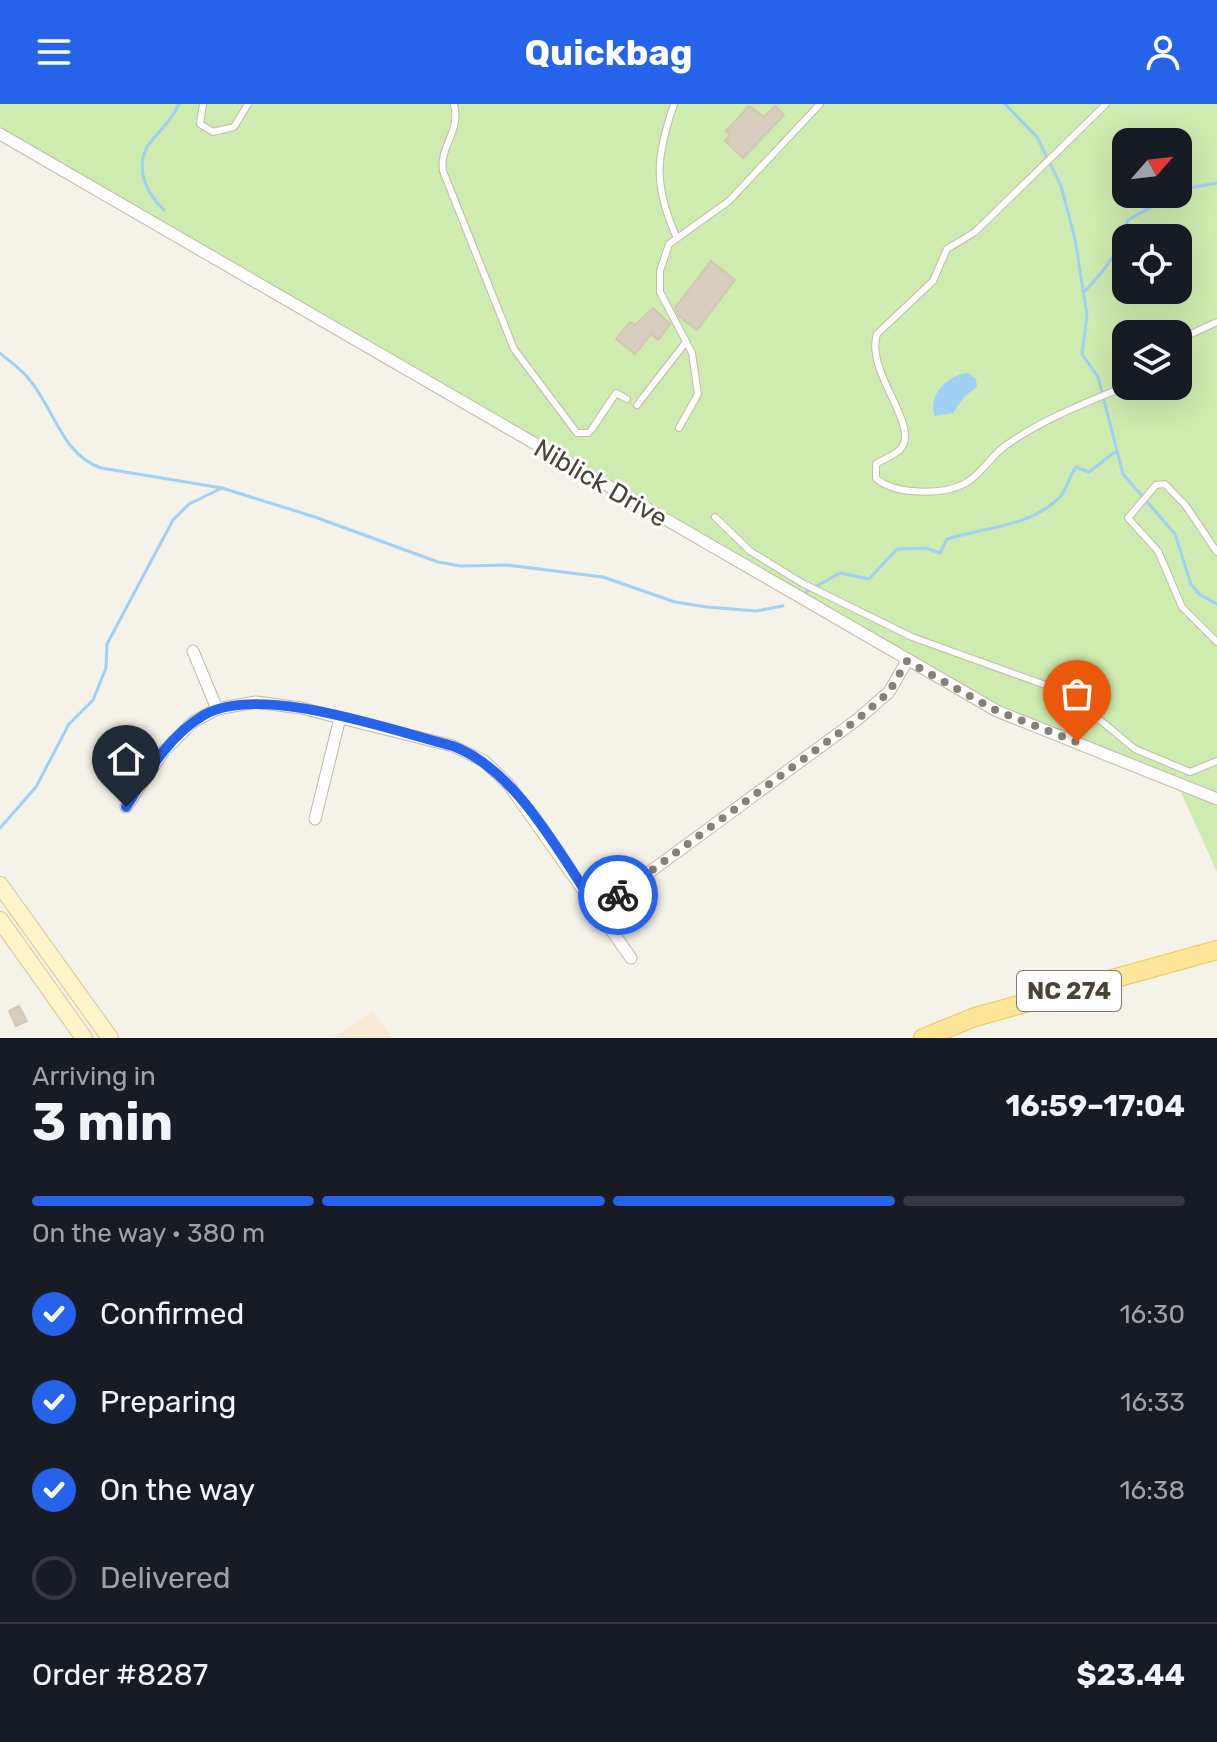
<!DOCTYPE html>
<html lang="en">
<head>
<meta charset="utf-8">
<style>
	:root { --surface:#171b24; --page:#20242c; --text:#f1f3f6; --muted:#9ea1a6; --line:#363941; --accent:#2563eb }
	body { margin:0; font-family:Rubik,sans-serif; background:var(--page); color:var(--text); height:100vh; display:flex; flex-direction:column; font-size:30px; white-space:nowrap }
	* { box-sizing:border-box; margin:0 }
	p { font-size:26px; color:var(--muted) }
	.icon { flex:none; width:44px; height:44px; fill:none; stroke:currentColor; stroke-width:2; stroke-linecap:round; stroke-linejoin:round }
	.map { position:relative; height:934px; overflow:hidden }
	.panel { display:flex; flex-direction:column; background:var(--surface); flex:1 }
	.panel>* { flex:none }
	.needle { width:52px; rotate:62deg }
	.buttons { position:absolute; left:1112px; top:24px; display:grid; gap:16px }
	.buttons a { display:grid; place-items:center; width:80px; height:80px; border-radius:16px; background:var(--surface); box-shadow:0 8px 32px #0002; font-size:40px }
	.pin { position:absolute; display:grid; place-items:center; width:68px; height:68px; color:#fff; margin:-82px -34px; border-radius:50% 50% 50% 0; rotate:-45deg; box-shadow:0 0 8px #0007 }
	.pin .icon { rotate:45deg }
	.courier { position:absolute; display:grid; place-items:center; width:80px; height:80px; margin:-40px; border:6px solid #2563eb; border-radius:50%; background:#fff; color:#222; box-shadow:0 2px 10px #0007 }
	.head em { font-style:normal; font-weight:700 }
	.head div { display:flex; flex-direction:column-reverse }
	.head { display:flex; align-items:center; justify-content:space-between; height:136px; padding:0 32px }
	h1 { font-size:52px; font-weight:700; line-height:60px }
	.bar { display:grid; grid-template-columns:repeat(4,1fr); gap:12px 8px; align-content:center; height:96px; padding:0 32px }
	.bar i { height:10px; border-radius:6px; background:var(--line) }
	.bar .active { background:var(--accent) }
	.bar p { grid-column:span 4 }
	.line { display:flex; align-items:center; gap:20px; padding:0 32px; border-top:2px solid var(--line) }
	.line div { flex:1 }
	ol { padding:0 32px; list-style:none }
	li { display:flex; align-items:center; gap:24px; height:88px }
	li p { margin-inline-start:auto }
	li .icon { padding:8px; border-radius:50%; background:var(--accent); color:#fff; stroke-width:4 }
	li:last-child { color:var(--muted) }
	li i { width:44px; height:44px; border:4px solid var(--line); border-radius:50% }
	header { display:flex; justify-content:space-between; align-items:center; height:104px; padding:0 32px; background:var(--accent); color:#fff; font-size:36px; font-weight:700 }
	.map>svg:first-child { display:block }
	.commercial { fill:#f8ead3 }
	.green { fill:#ceecaf; fill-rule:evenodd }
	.water { fill:#a1d0f6 }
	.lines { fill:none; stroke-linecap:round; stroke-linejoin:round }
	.stream { stroke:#a1d0f6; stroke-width:3 }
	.building { fill:#d8cebd; stroke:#d3c7b0; stroke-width:2 }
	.lane-casing { stroke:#c2baaa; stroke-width:8 }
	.street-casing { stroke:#c2baaa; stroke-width:13 }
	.secondary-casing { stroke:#d9c995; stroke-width:18 }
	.primary-casing { stroke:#edc75f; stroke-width:20 }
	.lane { stroke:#fff; stroke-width:6 }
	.street { stroke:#fff; stroke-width:11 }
	.secondary { stroke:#fff4c9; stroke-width:16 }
	.primary { stroke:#ffe598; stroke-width:18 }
	.done { stroke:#868075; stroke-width:8; stroke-dasharray:0 14.4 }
	.route { stroke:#2563eb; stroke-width:10 }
	.labels { text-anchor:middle; stroke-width:6; stroke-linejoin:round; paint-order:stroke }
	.shield { fill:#fff; stroke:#807b72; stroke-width:2 }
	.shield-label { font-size:24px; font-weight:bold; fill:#4a4336 }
	.street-label { font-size:26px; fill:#4a4336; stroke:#fff }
</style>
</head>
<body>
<header><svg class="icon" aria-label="menu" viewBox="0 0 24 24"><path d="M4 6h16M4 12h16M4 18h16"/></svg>Quickbag<svg class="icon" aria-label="person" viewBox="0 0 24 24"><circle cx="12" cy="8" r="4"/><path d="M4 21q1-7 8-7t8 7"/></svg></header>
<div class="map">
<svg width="1217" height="934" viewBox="0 0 1217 934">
	<rect width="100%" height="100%" fill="#f5f2e9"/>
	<polygon class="commercial" points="372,907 392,934 333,934"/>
	<path class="green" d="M0,0h1217v768l-42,-93 -176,-72 -999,-579zM1126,38h52v52h-52zM1126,134h52v52h-52zM1126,230h52v52h-52z"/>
	<path class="water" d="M968,269l8,6 1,8 -12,9 -12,17 -18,3c-8,-20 13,-42 33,-43z"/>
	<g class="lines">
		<g class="stream">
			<polyline points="1005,0 1037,33 1061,82 1075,135 1087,211 1082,250 1098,273 1123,370 1175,430 1191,480 1199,490 1217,500"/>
			<polyline points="1178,86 1217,79"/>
			<path d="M164,106c-17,-16 -28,-39 -18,-61 6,-12 26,-27 33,-45"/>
			<path d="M1085,187c21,-22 36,-42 43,-71l25,-14 13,-12"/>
			<path d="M0,249c9,8 21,16 28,25 27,31 33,76 73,90l121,20 93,29 123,45 22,4 47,-1 96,12 72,25 32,5 49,4 27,-5"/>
			<path d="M806,488l34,-19 29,6 28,-30 29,-1 14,5 7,-14c37,-12 80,-11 111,-40 10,-9 10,-22 18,-32l13,5 26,-20"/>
			<polyline points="0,724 36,683 69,620 93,596 106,564 107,540 173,416 189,400 222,384"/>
		</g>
	</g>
	<g class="building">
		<polygon points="749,2 764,13 775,2 784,11 743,54 725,37 730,31 726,27"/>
		<polygon points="711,157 735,176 697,226 679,212 675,204"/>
		<polygon points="653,204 670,220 658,236 651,230 635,250 616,235 630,218 635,221"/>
		<polygon points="19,902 27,917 16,922 9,907"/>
	</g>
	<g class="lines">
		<defs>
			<g id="lane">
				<polyline points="203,0 200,20 213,28 234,23 248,0"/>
				<path d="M454,0c7,29 -15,42 -11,67l71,178 63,84h11l4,-4 24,-36 11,6"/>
				<path d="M674,0c-18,53 -21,80 2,132"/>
				<path d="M1106,0l-131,128 -28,17 -14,32 -56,53c-12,37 41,89 25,113 -5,8 -19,12 -26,17v14c18,17 66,17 88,6 17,-9 26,-27 41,-38 36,-26 80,-43 121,-60"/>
				<polyline points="1178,236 1217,218"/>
				<polyline points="637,301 686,238"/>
				<polyline points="679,324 698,290 692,249 660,188 660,167 669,140 729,97 820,0"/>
				<polyline points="715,413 750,447 802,479 912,533 1051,583 1083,602 1135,645 1190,668 1217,657"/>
				<polyline points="1217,448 1186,402 1165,380 1156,381 1128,414 1158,447 1182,503 1217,538"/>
			</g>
			<g id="street">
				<polyline points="0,30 997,607 1217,695"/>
				<polyline points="193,547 217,605"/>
				<polyline points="126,703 164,647 193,618 217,605 256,598 301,604 453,642 484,657 509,681 631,854"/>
				<polyline points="315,715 340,614"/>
				<polyline points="598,806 858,615 889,588 907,557"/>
			</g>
			<g id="secondary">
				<polyline points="0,781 110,934"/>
				<polyline points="0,816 84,934"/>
			</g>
			<polyline id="primary" points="923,934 975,913 1217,846"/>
		</defs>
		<use href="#lane" class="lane-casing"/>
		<use href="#street" class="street-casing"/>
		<use href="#secondary" class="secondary-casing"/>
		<use href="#primary" class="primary-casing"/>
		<use href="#lane" class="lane"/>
		<use href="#street" class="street"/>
		<use href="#secondary" class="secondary"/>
		<use href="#primary" class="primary"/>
	</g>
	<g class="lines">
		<polyline class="done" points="618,791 858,615 889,588 907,557 997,607 1077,638"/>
		<path class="route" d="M126,703c21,-33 42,-71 78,-92 56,-32 186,15 249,31 64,24 107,109 145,164l20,-15"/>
	</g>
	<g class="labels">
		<rect class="shield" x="1017" y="867" width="104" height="40" rx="6"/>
		<g class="shield-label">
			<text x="1069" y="895">NC 274</text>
		</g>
		<g class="street-label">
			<text transform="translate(601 379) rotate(30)" y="9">Niblick Drive</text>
		</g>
	</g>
</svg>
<div class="buttons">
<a><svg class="needle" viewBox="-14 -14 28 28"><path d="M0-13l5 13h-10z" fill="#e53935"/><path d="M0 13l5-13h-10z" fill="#9ea1a6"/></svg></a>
<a><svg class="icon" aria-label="locate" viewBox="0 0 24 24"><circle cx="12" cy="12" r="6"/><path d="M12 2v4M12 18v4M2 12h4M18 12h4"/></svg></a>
<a><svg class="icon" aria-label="layers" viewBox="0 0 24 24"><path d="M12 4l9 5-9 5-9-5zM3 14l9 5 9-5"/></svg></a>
</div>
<div class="pin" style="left:1077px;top:638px;background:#ea580c"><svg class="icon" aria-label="bag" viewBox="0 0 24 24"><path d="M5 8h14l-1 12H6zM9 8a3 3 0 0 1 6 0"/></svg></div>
<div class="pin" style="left:126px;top:703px;background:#1f2937"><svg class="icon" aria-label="home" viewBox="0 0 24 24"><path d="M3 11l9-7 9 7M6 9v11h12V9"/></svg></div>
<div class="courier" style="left:618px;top:791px"><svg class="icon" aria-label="bike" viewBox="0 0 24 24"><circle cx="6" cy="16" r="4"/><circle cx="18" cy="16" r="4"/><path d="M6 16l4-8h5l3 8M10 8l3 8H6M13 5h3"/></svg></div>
</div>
<section class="panel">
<div class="head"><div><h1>3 min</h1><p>Arriving in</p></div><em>16:59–17:04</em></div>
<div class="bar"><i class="active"></i><i class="active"></i><i class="active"></i><i></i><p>On the way · 380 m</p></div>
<ol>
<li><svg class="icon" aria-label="check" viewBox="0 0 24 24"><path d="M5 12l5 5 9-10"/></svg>Confirmed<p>16:30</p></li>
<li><svg class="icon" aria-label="check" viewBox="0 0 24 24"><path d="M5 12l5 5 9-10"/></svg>Preparing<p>16:33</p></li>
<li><svg class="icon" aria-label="check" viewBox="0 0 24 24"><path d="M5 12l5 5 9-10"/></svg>On the way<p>16:38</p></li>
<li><i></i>Delivered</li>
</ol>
<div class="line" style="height:104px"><div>Order #8287</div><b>$23.44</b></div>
</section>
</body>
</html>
